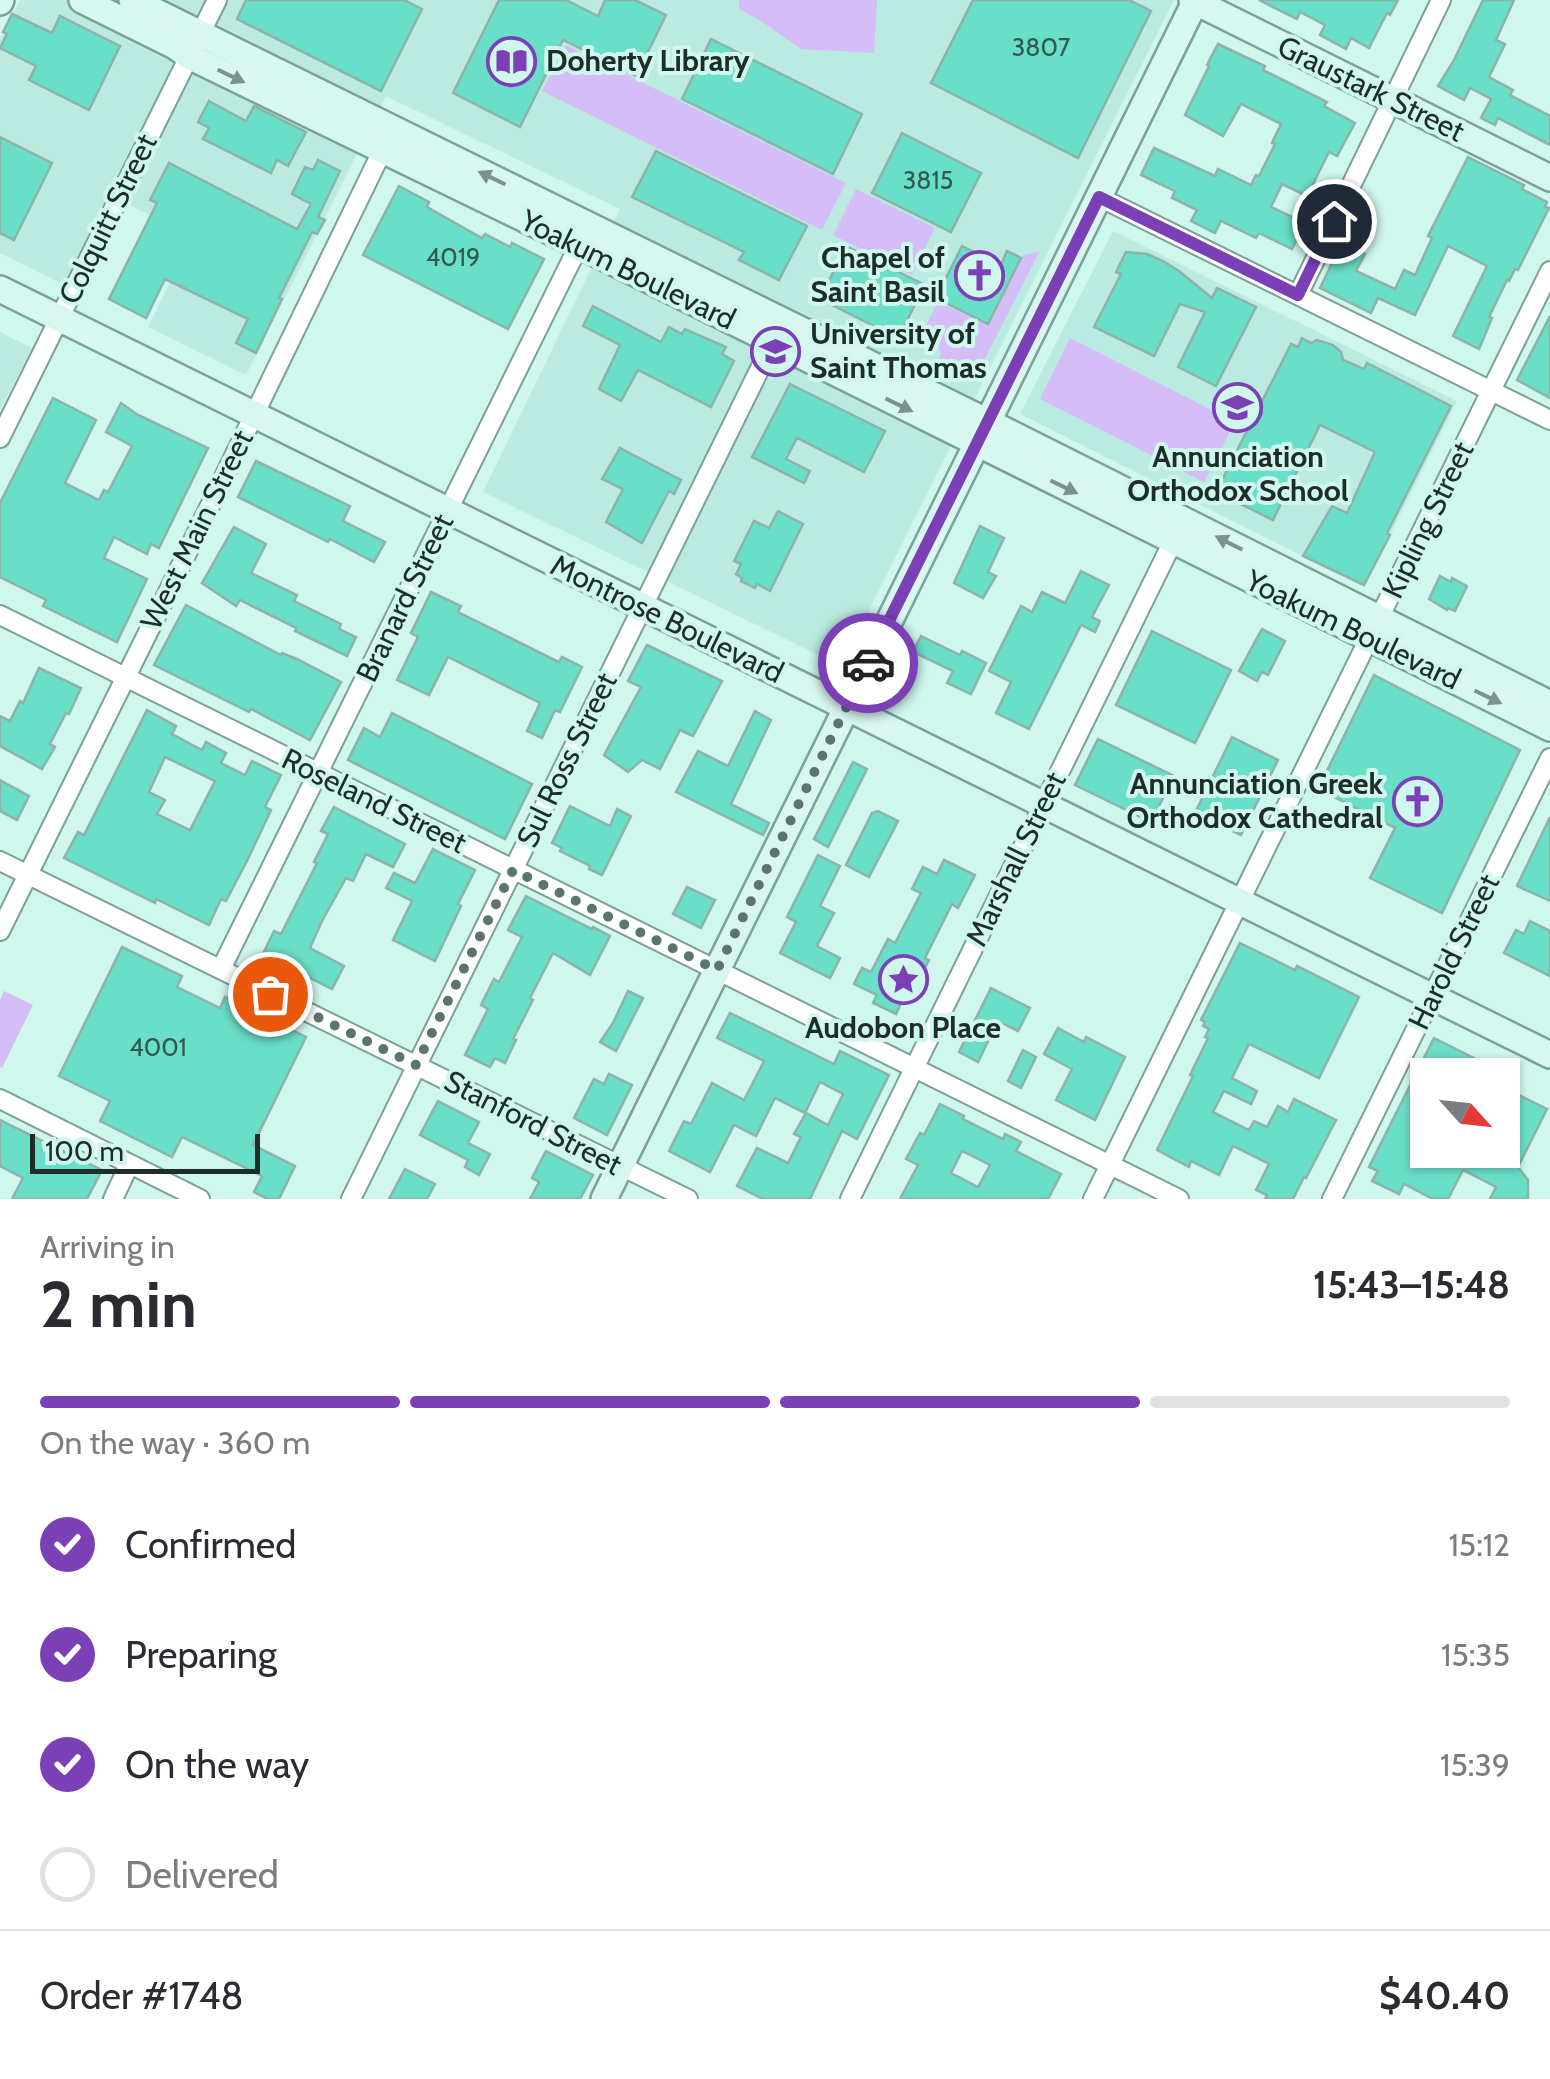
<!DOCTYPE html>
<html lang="en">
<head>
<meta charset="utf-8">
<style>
	:root { --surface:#fff; --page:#f7f7f7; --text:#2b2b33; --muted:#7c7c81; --line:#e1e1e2; --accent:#7b40b6 }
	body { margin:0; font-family:Cabin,sans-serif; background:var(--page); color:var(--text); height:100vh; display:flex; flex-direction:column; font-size:38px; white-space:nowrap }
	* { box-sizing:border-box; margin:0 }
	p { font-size:32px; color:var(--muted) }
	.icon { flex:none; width:55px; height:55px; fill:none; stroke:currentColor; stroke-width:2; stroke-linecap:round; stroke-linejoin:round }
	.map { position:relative; height:1199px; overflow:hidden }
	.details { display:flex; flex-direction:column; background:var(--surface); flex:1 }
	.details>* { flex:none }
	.needle { width:65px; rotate:117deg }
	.buttons { position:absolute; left:1410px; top:1058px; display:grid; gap:20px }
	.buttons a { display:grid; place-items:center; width:110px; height:110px; border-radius:0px; background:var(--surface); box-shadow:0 2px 8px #0004; font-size:50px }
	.scale { position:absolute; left:30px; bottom:25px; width:230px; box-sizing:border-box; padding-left:10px; border:5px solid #1e2d2a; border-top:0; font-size:28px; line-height:35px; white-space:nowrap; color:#1e2d2a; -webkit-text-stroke:8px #cff7ed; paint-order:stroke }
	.pin { position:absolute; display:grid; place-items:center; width:85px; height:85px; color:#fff; margin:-42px; border:5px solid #fff; border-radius:50%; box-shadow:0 2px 10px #0007 }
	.courier { position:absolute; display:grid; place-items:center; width:100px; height:100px; margin:-50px; border:8px solid #7b40b6; border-radius:50%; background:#fff; color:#222; box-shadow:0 2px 12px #0007 }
	.summary em { font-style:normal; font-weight:700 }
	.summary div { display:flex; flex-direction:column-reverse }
	.summary { display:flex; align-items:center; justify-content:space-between; height:170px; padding:0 40px }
	h1 { font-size:65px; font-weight:700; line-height:75px }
	.bar { display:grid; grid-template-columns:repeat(4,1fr); gap:15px 10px; align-content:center; height:120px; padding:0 40px }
	.bar i { height:12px; border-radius:8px; background:var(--line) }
	.bar .current { background:var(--accent) }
	.bar p { grid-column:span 4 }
	.line { display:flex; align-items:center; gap:25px; padding:0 40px; border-top:2px solid var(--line) }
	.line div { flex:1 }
	ol { padding:0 40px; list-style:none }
	li { display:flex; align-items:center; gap:30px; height:110px }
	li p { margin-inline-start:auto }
	li .icon { padding:10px; border-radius:50%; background:var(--accent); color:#fff; stroke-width:4 }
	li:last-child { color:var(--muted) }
	li i { width:55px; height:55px; border:5px solid var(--line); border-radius:50% }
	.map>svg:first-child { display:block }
	.built { fill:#bbebe0 }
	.green { fill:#d5bdf8 }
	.building { fill:#69dec8; stroke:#8db3aa; stroke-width:2.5; fill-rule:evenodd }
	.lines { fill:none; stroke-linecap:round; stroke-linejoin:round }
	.street-casing { stroke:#7ba198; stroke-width:22 }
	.secondary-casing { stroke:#7ba198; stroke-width:30 }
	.street { stroke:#fff; stroke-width:18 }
	.secondary { stroke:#d9f7f1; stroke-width:25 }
	.oneway { fill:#7c928e }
	.done { stroke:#5c746e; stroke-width:10; stroke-dasharray:0 18 }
	.route { stroke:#7b40b6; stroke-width:12 }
	.labels { text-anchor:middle; stroke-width:8; stroke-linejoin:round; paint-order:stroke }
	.number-label { font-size:25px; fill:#315952 }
	.poi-label { font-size:30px; font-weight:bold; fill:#1e2d2a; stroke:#cff7ed; text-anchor:start }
	.street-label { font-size:30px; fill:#1e2d2a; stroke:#cff7ed }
</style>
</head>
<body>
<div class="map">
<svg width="1550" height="1199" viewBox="0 0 1550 1199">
	<rect width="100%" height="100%" fill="#cff7ed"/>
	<g class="built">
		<polygon points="20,0 1174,0 841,666 483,492 620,209 386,96 246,375 148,327 193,235 125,203 81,293 0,253 0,40"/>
		<polygon points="1113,231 1457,401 1364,587 1020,414"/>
		<polygon points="0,332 32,348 0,410"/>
	</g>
	<g class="green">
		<polygon points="739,0 877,0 874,53 801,49 761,21 739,9"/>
		<polygon points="566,45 846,183 822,230 542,91"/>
		<polygon points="856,189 935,228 912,275 833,235"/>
		<path d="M1040,251l-64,125 -12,2 -3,4 -24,-11 -1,-5 5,-11c-3,-12 -6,-20 -16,-28l13,-25 50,23 35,-69z"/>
		<polygon points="1070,338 1235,422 1204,482 1040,399"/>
		<polygon points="4,991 33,1005 2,1068 0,1067 0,1000"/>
	</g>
	<g class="building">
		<polygon points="246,0 404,0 422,9 381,91 237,19"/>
		<polygon points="499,0 566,0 598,16 605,0 635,0 666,15 636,76 563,40 520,127 453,93"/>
		<polygon points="973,0 1129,0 1151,11 1078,158 931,83"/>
		<polygon points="1259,0 1398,0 1390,15 1387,13 1369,48 1351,38 1346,49 1320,35 1325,25 1300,12 1297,19"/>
		<polygon points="1483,0 1514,0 1496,40 1505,44 1489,77 1513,90 1510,95 1550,116 1550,145 1498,118 1495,125 1481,118 1491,99 1470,88 1464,100 1438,86 1454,60"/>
		<polygon points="12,14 52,33 60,16 120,46 89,110 29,80 36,66 0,48 7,34 3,32"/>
		<polygon points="711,39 862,114 833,174 682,99"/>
		<polygon points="1218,44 1265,66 1263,70 1327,102 1324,106 1355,123 1337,156 1329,152 1307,196 1282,184 1271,207 1305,223 1292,249 1259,233 1256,238 1221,221 1215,233 1191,221 1197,210 1172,198 1175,191 1141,175 1154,148 1215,176 1218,169 1251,185 1256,175 1259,176 1275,144 1272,143 1281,124 1241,104 1223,136 1185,115 1209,66 1207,65"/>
		<polygon points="209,101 246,121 254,106 306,132 288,166 277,160 271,173 203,139 209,128 198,122"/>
		<polygon points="902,133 981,173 951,232 872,193"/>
		<polygon points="0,137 52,163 14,240 0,233"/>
		<polygon points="656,151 807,226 779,280 739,260 744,252 632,197"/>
		<polygon points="1468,157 1524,185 1522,189 1547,202 1545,207 1549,208 1518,270 1515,269 1509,281 1507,280 1489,317 1492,318 1479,349 1453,336 1487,266 1448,246 1415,315 1378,298 1371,313 1320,288 1342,243 1365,254 1356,271 1395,289 1404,270 1415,275 1432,238 1428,236"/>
		<polygon points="318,160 340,171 318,217 325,220 317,234 312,232 279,298 282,299 256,353 236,343 248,319 165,279 146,318 109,299 157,203 150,200 169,163 297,229 311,204 292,194 305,167 313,170"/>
		<polygon points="399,186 429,202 427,207 482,238 485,234 510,247 512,243 544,259 508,329 363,255"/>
		<polygon points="846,246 925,285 898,338 820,299"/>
		<polygon points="962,246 1001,265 1007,251 1021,258 988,324 936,298"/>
		<polygon points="1126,252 1147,254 1163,261 1179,271 1212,298 1217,288 1256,307 1216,386 1178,367 1205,312 1180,304 1154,356 1094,327 1121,274 1116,272"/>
		<polygon points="593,306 661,342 669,327 682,334 685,329 726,347 722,354 734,361 711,407 638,370 621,401 599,389 620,345 583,326"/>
		<polygon points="1550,316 1550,398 1517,380"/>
		<polygon points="1302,338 1311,343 1317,340 1333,345 1341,352 1343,360 1364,369 1367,363 1451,406 1387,533 1390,535 1364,585 1303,556 1332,506 1347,513 1375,452 1320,425 1273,520 1216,492 1291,344 1298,347"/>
		<polygon points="790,384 885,431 864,472 797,438 786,459 810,471 804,483 752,457"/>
		<polygon points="53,398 96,420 65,483 99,500 104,490 108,492 132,446 106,432 121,403 138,415 208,448 159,548 151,544 147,554 114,537 104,558 147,579 117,642 43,606 46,600 0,577 0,503"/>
		<polygon points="620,448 681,480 674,494 669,491 642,543 606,522 623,489 602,479"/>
		<polygon points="256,461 350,506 343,521 385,542 374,562 330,539 328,542 238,497"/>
		<polygon points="778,511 803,524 770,591 757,584 755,588 741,581 742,578 736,574 741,564 734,561 754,521 769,528"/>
		<polygon points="980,526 1004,538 988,572 996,576 983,598 954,583"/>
		<polygon points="234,527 266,544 251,573 297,595 294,601 341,624 339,629 356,637 347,656 295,631 296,628 240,600 236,606 202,583"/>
		<polygon points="1081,571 1109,585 1092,617 1100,621 1095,632 1081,625 1029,729 996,713 1011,682 989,671 1021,606 1032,612 1042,592 1065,603"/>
		<polygon points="1440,576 1451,582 1452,578 1467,586 1455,611 1448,608 1447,610 1429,599"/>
		<polygon points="431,592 461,606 458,612 559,662 562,657 582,667 560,712 555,710 542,738 527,731 540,703 448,657 429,695 397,680 418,637 411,633"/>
		<polygon points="186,605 281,655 282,653 297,659 341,682 310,740 251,709 249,712 154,665"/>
		<polygon points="1262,629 1285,641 1268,675 1262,672 1257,681 1239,671"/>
		<polygon points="1152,631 1231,670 1195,743 1116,705"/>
		<polygon points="921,636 960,655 962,651 986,663 971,694 947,683 953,671 913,652"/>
		<polygon points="647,645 722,681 693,736 680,730 660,769 642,760 628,772 604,755 641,687 628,681"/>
		<polygon points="39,668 81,688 69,714 66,713 50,744 55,747 42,769 0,746 0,716 10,721 20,701 23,703"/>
		<polygon points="1374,675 1520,750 1442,913 1370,878 1395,828 1318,789"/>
		<path d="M147,710l29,16 -4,8 30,16 4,-8 20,11 -5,10 24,12 7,-14 29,14 -16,32 6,3 -24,51 -21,40 -5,-2 -12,26 -53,-26 -1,4 -91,-45 14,-26 6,3zM165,757l50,24 -25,49 -33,-16 8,-14 -16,-8z"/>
		<polygon points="755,711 771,720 731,804 769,823 763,835 676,792 698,751 728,766"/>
		<polygon points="392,713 532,784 505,839 348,760 364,728 380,737"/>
		<polygon points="1232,737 1278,760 1241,835 1195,813"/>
		<polygon points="1098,739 1174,776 1151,822 1075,785"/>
		<polygon points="853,762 867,769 828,847 814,839"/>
		<polygon points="0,780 29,796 17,820 0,811"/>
		<polygon points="570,806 610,826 617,809 631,816 602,875 589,869 590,866 560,851 562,848 552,843"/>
		<polygon points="334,807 405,844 393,867 366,854 353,881 346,878 322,921 310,948 344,966 332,989 263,954 274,931 281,934 317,863 314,862 328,834 321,831"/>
		<polygon points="878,811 898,821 869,877 846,865 872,813"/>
		<polygon points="1550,817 1550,901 1517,886"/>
		<polygon points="433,849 475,870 458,904 461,906 435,961 393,940 412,901 386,888 394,873 415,883"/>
		<polygon points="818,855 840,866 820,906 834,913 817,946 840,958 830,978 780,953 796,922 787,917"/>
		<polygon points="944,860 975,875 958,908 952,904 925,958 929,960 917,983 912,980 896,1014 873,1003 877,995 854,984 862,968 871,972 888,939 895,943 921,893 912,889 923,867 937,874"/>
		<polygon points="687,887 715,900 701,928 673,914"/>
		<polygon points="526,896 592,929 593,927 610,936 590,975 553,953 530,998 533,1000 513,1039 516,1040 505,1063 495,1058 490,1067 465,1055 488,1009 481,1005 494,979 499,982 522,937 508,930"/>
		<polygon points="1530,921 1550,931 1550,976 1504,953 1516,930 1524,934"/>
		<polygon points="1240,943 1295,970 1297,966 1359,997 1319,1078 1249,1044 1232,1078 1257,1091 1251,1104 1224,1091 1213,1112 1249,1130 1254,1121 1267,1127 1278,1106 1288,1112 1294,1099 1336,1120 1306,1178 1304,1177 1293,1199 1265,1199 1267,1195 1256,1190 1269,1164 1233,1146 1219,1175 1191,1161 1189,1167 1157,1150 1193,1076 1190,1075 1208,1038 1205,1037 1209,1029 1203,1026 1205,1022 1201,1020"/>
		<polygon points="122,947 182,976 177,987 220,1008 225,997 306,1037 253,1145 295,1166 279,1199 268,1199 254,1192 262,1176 182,1137 172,1157 100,1121 110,1101 59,1076"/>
		<polygon points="991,988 1030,1008 1018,1031 998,1021 978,1062 959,1052"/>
		<polygon points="628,991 643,998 616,1051 600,1042 613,1023"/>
		<polygon points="730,1013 834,1064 840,1051 889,1075 857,1139 842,1131 810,1199 763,1199 737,1186 757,1148 788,1163 801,1137 794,1134 806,1113 828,1125 843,1094 820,1082 805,1113 775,1098 756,1136 734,1125 710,1172 669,1151 684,1121 691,1124 712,1083 744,1100 764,1061 717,1038"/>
		<polygon points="1058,1028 1084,1042 1086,1037 1125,1057 1095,1120 1056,1100 1072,1069 1044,1054"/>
		<polygon points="1434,1038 1508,1075 1428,1075 1428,1150 1502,1150 1502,1087 1547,1109 1518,1167 1528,1180 1528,1199 1490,1199 1496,1187 1463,1170 1448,1199 1433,1199 1404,1184 1399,1194 1372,1181 1378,1171 1369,1167"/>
		<polygon points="1023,1050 1036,1057 1021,1088 1008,1081"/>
		<polygon points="609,1074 632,1085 607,1135 574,1118 594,1079 604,1084"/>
		<polygon points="438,1101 479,1122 468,1143 490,1154 479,1175 465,1167 468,1160 420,1135"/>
		<path d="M940,1104l24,12 -1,3 40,20 2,-5 16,8 -5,9 45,23 -13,25h-148l18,-34 -12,-6 14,-26 4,2zM962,1151l28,14 -12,22 -27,-14z"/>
		<polygon points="0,1120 102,1170 87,1199 12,1199 23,1178 0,1166"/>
		<polygon points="546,1151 593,1175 580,1199 530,1199 539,1182 532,1178"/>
		<polygon points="405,1169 435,1184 427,1199 389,1199"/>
	</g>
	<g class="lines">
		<defs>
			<g id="street">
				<polyline points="1099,197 1550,420"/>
				<polyline points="1298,295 1441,0"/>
				<polyline points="0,438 217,0"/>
				<polyline points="0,615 1179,1199"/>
				<polyline points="0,861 688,1199"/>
				<polyline points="0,931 170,588 387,141"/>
				<polyline points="221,969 584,235"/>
				<polyline points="0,1099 200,1199"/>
				<polyline points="113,1199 129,1165"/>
				<polyline points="351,1199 777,334"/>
				<polyline points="850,1199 1178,531"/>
				<polyline points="1093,1199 1550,271"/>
				<polyline points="1332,1199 1550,758"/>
			</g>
			<g id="secondary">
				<polyline points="82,0 175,46 189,56 595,253 1550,728"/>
				<polyline points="132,0 1006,431 1550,704"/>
				<polyline points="1192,0 1550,178"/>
				<polyline points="0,2 1,0"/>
				<polyline points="0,289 1550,1055"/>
				<polyline points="604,1199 1196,0"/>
			</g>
		</defs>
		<use href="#street" class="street-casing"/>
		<use href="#secondary" class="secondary-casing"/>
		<use href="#street" class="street"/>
		<use href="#secondary" class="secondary"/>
	</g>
	<defs><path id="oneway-solid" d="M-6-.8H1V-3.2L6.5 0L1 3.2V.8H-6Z" transform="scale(2.5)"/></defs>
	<g class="oneway">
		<use href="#oneway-solid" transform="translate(231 76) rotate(26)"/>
		<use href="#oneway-solid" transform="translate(492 178) rotate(-154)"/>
		<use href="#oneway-solid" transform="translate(899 405) rotate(26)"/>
		<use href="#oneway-solid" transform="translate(1064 487) rotate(26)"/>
		<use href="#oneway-solid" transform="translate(1229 543) rotate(-153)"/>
		<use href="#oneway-solid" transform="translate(1488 697) rotate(26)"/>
	</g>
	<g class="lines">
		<polyline class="done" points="270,994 416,1065 513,870 717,970 868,663"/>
		<polyline class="route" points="868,663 1099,197 1298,295 1334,221"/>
	</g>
	<defs>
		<symbol id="library-ring" viewBox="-11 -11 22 22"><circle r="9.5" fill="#cff7ed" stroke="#7b40b6" stroke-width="1.5"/><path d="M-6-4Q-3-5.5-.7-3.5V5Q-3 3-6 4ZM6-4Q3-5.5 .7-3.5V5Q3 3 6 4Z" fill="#7b40b6"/></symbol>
		<symbol id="church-ring" viewBox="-11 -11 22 22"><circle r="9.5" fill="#cff7ed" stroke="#7b40b6" stroke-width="1.5"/><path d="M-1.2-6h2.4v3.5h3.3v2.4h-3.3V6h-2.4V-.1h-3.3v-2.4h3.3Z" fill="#7b40b6"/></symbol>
		<symbol id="university-ring" viewBox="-11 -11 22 22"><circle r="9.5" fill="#cff7ed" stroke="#7b40b6" stroke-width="1.5"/><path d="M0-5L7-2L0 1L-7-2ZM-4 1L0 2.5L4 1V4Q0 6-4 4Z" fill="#7b40b6"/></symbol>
		<symbol id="school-ring" viewBox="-11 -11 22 22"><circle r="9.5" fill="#cff7ed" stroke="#7b40b6" stroke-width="1.5"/><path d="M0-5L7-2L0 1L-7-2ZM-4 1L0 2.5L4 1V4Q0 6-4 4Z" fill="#7b40b6"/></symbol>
		<symbol id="sight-ring" viewBox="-11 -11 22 22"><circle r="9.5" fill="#cff7ed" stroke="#7b40b6" stroke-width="1.5"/><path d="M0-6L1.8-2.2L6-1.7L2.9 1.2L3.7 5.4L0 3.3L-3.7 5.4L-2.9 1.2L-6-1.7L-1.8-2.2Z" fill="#7b40b6"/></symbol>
	</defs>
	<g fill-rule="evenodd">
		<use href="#library-ring" x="484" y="34" width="55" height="55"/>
		<use href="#church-ring" x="952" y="248" width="55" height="55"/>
		<use href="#university-ring" x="748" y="324" width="55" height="55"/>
		<use href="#school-ring" x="1210" y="380" width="55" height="55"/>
		<use href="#church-ring" x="1390" y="774" width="55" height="55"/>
		<use href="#sight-ring" x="876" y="952" width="55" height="55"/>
	</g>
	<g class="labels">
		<g class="number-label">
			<text x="1041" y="56">3807</text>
			<text x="928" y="189">3815</text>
			<text x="453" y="266">4019</text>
			<text x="158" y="1056">4001</text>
		</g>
		<g class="poi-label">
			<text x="546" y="71">Doherty Library</text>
			<text x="945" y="268" text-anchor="end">Chapel of<tspan x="945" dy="34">Saint Basil</tspan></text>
			<text x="810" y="344">University of<tspan x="810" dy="34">Saint Thomas</tspan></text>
			<text x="1238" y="467" text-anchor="middle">Annunciation<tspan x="1238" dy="34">Orthodox School</tspan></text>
			<text x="1383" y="794" text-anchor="end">Annunciation Greek<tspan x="1383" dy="34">Orthodox Cathedral</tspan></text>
			<text x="903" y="1038" text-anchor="middle">Audobon Place</text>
		</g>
		<g class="street-label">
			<text transform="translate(1371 89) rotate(26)" y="10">Graustark Street</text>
			<text transform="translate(108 219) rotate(-64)" y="10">Colquitt Street</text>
			<text transform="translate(628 270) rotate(26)" y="10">Yoakum Boulevard</text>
			<text transform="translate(1428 520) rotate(-64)" y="10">Kipling Street</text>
			<text transform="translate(197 530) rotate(-64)" y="10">West Main Street</text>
			<text transform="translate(405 598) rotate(-64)" y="10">Branard Street</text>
			<text transform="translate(667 619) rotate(26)" y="10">Montrose Boulevard</text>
			<text transform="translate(1353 630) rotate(26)" y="10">Yoakum Boulevard</text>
			<text transform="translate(567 760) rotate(-64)" y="10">Sul Ross Street</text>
			<text transform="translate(374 801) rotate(26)" y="10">Roseland Street</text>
			<text transform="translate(1016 859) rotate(-64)" y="10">Marshall Street</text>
			<text transform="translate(1454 952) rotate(-64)" y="10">Harold Street</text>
			<text transform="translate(533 1123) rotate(27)" y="10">Stanford Street</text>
		</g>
	</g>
</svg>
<div class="buttons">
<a><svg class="needle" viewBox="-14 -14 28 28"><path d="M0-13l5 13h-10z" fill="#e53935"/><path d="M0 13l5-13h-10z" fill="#7c7c81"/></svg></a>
</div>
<div class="scale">100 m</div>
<div class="pin" style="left:270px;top:994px;background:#ea580c"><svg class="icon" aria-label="bag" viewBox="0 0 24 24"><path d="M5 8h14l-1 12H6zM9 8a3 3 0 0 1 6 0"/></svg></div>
<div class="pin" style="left:1334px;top:221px;background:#1f2937"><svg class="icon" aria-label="home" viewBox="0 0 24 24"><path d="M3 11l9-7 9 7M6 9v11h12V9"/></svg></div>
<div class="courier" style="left:868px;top:663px"><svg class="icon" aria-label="car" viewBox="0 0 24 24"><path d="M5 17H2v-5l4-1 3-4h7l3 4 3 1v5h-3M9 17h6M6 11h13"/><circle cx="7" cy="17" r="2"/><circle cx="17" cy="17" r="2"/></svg></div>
</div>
<section class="details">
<div class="summary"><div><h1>2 min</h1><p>Arriving in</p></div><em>15:43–15:48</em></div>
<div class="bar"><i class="current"></i><i class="current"></i><i class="current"></i><i></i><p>On the way · 360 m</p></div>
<ol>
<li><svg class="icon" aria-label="check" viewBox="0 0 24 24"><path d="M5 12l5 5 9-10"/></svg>Confirmed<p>15:12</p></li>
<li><svg class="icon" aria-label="check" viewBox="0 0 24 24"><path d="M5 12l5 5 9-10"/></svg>Preparing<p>15:35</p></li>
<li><svg class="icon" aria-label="check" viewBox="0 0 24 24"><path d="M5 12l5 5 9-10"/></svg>On the way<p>15:39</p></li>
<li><i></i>Delivered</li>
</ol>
<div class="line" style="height:130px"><div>Order #1748</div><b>$40.40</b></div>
</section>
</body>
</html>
